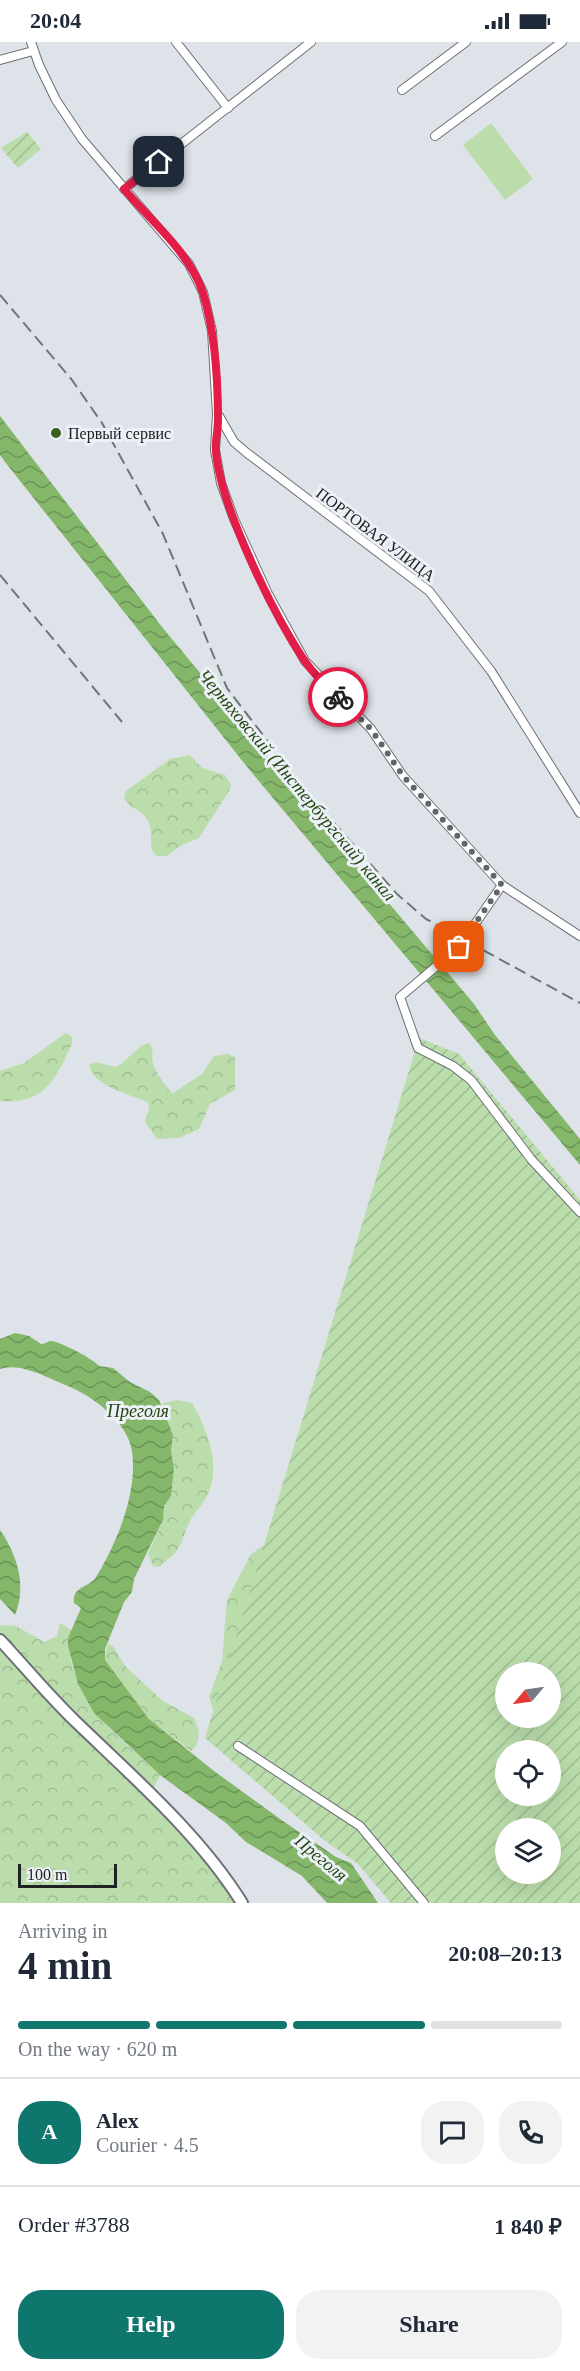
<!DOCTYPE html>
<html lang="en">
<head>
<meta charset="utf-8">
<style>
	:root { --surface:#fff; --page:#f2f2f3; --text:#1f2937; --muted:#747a83; --line:#e0e1e3; --accent:#0f766e }
	body { margin:0; font-family:Georgia,serif; background:var(--page); color:var(--text); height:100vh; display:flex; flex-direction:column; font-size:22px; white-space:nowrap }
	* { box-sizing:border-box; margin:0 }
	p { font-size:20px; color:var(--muted) }
	.icon { flex:none; width:33px; height:33px; fill:none; stroke:currentColor; stroke-width:2; stroke-linecap:round; stroke-linejoin:round }
	.map { position:relative; height:1861px; overflow:hidden }
	.side { display:flex; flex-direction:column; background:var(--surface); flex:1 }
	.side>* { flex:none }
	.needle { width:39px; rotate:241deg }
	.tools { position:absolute; left:495px; top:1620px; display:grid; gap:12px }
	.tools a { display:grid; place-items:center; width:66px; height:66px; border-radius:50%; background:var(--surface); box-shadow:0 6px 24px #0002; font-size:30px }
	.scale { position:absolute; left:18px; bottom:15px; width:99px; box-sizing:border-box; padding-left:6px; border:3px solid #202124; border-top:0; font-size:16px; line-height:21px; white-space:nowrap; color:#202124; -webkit-text-stroke:4px #ecf0f7; paint-order:stroke }
	.pin { position:absolute; display:grid; place-items:center; width:51px; height:51px; color:#fff; margin:-26px; border-radius:12px; box-shadow:0 3px 9px #0006 }
	.courier { position:absolute; display:grid; place-items:center; width:60px; height:60px; margin:-30px; border:4px solid #e11d48; border-radius:50%; background:#fff; color:#222; box-shadow:0 2px 8px #0007 }
	.headline em { font-style:normal; font-weight:700 }
	.headline div { display:flex; flex-direction:column-reverse }
	.headline { display:flex; align-items:center; justify-content:space-between; height:102px; padding:0 18px }
	h1 { font-size:39px; font-weight:700; line-height:45px }
	.bar { display:grid; grid-template-columns:repeat(4,1fr); gap:9px 6px; align-content:center; height:72px; padding:0 18px }
	.bar i { height:8px; border-radius:4px; background:var(--line) }
	.bar .selected { background:var(--accent) }
	.bar p { grid-column:span 4 }
	.line { display:flex; align-items:center; gap:15px; padding:0 18px; border-top:2px solid var(--line) }
	.line div { flex:1 }
	.round { display:grid; place-items:center; flex:none; width:63px; height:63px; border-radius:24px; background:var(--page) }
	.button { display:flex; gap:12px; margin-top:auto; padding:12px 18px }
	.button a { flex:1; height:69px; border-radius:24px; background:var(--accent); color:#fff; font-size:24px; font-weight:700; line-height:69px; text-align:center }
	.button a+a { background:var(--page); color:var(--text) }
	.status { display:flex; justify-content:space-between; align-items:center; height:42px; padding:0 30px; background:var(--surface); direction:ltr }
	.status svg { height:16px; fill:currentColor }
	.map>svg:first-child { display:block }
	.forest { fill:url(#forest-crowns) }
	.garden { fill:url(#garden-furrows); fill-rule:evenodd }
	.pitch { fill:#bbddab }
	.water { fill:url(#water-waves) }
	.lines { fill:none; stroke-linecap:round; stroke-linejoin:round }
	.street-casing { stroke:#6c7076; stroke-width:10 }
	.secondary-casing { stroke:#6c7076; stroke-width:14 }
	.street { stroke:#fff; stroke-width:8 }
	.secondary { stroke:#fff; stroke-width:10 }
	.rail { stroke:#717478; stroke-width:2; stroke-dasharray:12 6; stroke-linecap:butt }
	.done { stroke:#626569; stroke-width:6; stroke-dasharray:0 10.8 }
	.route { stroke:#e11d48; stroke-width:8 }
	.poi-dot { fill:#39621f; stroke:#ecf0f7; stroke-width:2 }
	.labels { text-anchor:middle; stroke-width:6; stroke-linejoin:round; paint-order:stroke }
	.poi-label { font-size:16px; fill:#202124; stroke:#ecf0f7; text-anchor:start }
	.street-label { font-size:16px; fill:#202124; stroke:#ecf0f7 }
	.water-label { font-size:18px; font-style:italic; fill:#264711; stroke:#ecf0f7 }
</style>
</head>
<body>
<div class="status"><b>20:04</b><svg viewBox="0 0 49 12"><path d="M0 12V9h3v3zM5 12V6h3v6zM10 12V3h3v9zM15 12V0h3v12zM26 1h20v11H26zM47 4h2v5h-2z"/></svg></div>
<div class="map">
<svg width="580" height="1861" viewBox="0 0 580 1861">
	<defs>
		<pattern id="forest-crowns" width="20" height="18" patternUnits="userSpaceOnUse" patternTransform="scale(1.5)"><rect width="20" height="18" fill="#bbddab"/><path d="M2 6a3 3 0 1 1 6 0M12 15a3 3 0 1 1 6 0" fill="none" stroke="#a0bd93"/></pattern>
		<pattern id="garden-furrows" width="10" height="10" patternUnits="userSpaceOnUse" patternTransform="scale(1.5)"><rect width="10" height="10" fill="#bbddab"/><path d="M-1 1l2-2M0 10L10 0M9 11l2-2" fill="none" stroke="#a0bd93"/></pattern>
		<pattern id="water-waves" width="16" height="10" patternUnits="userSpaceOnUse" patternTransform="scale(1.5)"><rect width="16" height="10" fill="#85b76a"/><path d="M0 5q4-4 8 0t8 0" fill="none" stroke="#6c9457"/></pattern>
	</defs>
	<rect width="100%" height="100%" fill="#dee3ea"/>
	<g class="forest">
		<path d="M190,713l12,13 23,7 6,9 -2,7 -30,47 -17,7 -15,11h-10l-5,-6c-2,-11 1,-23 -6,-33 -7,-8 -17,-9 -22,-19l2,-7 44,-32z"/>
		<path d="M66,991l6,4v7c-16,35 -28,61 -72,57v-30l24,-8z"/>
		<path d="M149,1001c6,8 2,12 4,20 2,8 14,26 20,30l29,-19 12,-18 14,-2 7,3v33l-25,14 -11,25 -20,9 -22,1 -12,-17 4,-13 -1,-7c-19,-8 -54,-15 -59,-37l6,-3 21,5c12,-6 21,-22 33,-24z"/>
		<path d="M178,1358l14,3c14,25 29,60 17,88 -4,12 -14,20 -19,30 -5,9 -6,18 -11,26 -5,9 -13,13 -19,20l-7,-1 -5,-12 15,-34 1,-14 7,-10 3,-27 -3,-18 2,-16 -12,-27 2,-5z"/>
		<polygon points="277,1503 218,1682 209,1655 222,1619 227,1558 251,1512 263,1504"/>
		<path d="M60,1581l13,8 -5,7c5,68 46,94 92,137l-9,19 91,109h-242v-278l16,1 28,16 13,-6z"/>
		<polygon points="108,1602 113,1604 126,1625 163,1659 194,1676 199,1689 197,1703 191,1709 149,1677 104,1617"/>
	</g>
	<g class="garden">
		<polygon points="27,90 41,107 18,126 1,106"/>
		<path d="M419,996l40,16 121,146v703h-189l-33,-39 -34,-24 -119,-102zM506,1630h44v46h-44zM506,1708h44v46h-44zM506,1786h44v46h-44z"/>
	</g>
	<polygon class="pitch" points="491,81 533,137 505,158 463,103"/>
	<g class="water">
		<polygon points="0,374 162,585 221,656 237,681 261,705 312,770 474,962 495,993 580,1097 580,1123 248,726 5,420 0,413"/>
		<path d="M15,1291l14,3 12,8c3,0 6,-2 9,-3 8,-1 45,19 49,25l14,2 17,14 20,10 9,8 14,35 -2,16 3,18 -3,27 -7,10 -1,14 -29,59 -2,13 -8,10 -19,47v11l44,59 65,52 69,50 53,36 15,6 27,40h-51l-25,-27 -56,-34 -20,-19 -66,-48 -66,-62 -16,-29 -10,-38v-8l13,-30 -7,-5c-2,-17 15,-15 22,-26 21,-34 42,-85 36,-126 -4,-28 -38,-54 -62,-64 -21,-8 -48,-25 -70,-18v-30z"/>
		<path d="M0,1488c17,25 27,55 15,85l-15,-16z"/>
	</g>
	<g class="lines">
		<defs>
			<g id="street">
				<polyline points="31,0 39,23 56,58 82,97 189,222 203,250 212,289 217,372 215,408 221,441 234,477 268,552 305,619 371,687 403,734 502,843 459,905 400,955 418,1006 453,1024 471,1038 531,1117 580,1170"/>
				<polyline points="176,0 228,66"/>
				<polyline points="0,18 33,9"/>
				<polyline points="402,48 466,0"/>
				<polyline points="435,94 562,0"/>
				<polyline points="124,147 311,0"/>
				<polyline points="219,374 234,400 247,411 429,549 491,629 580,771"/>
				<polyline points="502,843 580,894"/>
				<polyline points="238,1704 360,1784 424,1861"/>
			</g>
			<path id="secondary" d="M0,1598c25,27 49,56 75,81 57,55 125,114 167,182"/>
		</defs>
		<use href="#street" class="street-casing"/>
		<use href="#secondary" class="secondary-casing"/>
		<use href="#street" class="street"/>
		<use href="#secondary" class="secondary"/>
		<g class="rail">
			<polyline points="0,253 72,338 102,381 163,492 227,646 304,747 397,852 426,877 580,961"/>
			<polyline points="0,533 122,680"/>
		</g>
	</g>
	<g class="lines">
		<polyline class="done" points="338,655 371,687 403,734 502,843 459,905"/>
		<path class="route" d="M159,120l-35,27c26,31 67,65 79,104 12,39 15,86 15,127 0,10 -3,21 -2,31 4,55 57,162 88,209 9,13 22,26 34,37"/>
	</g>
	<circle class="poi-dot" cx="56" cy="391" r="6"/>
	<g class="labels">
		<g class="poi-label">
			<text x="68" y="397">Первый сервис</text>
		</g>
		<g class="street-label">
			<text transform="translate(376 492) rotate(37)" y="6">ПОРТОВАЯ УЛИЦА</text>
		</g>
		<g class="water-label">
			<text transform="translate(297 743) rotate(50)" y="6">Черняховский (Инстербургский) канал</text>
			<text x="138" y="1375">Преголя</text>
			<text transform="translate(321 1816) rotate(40)" y="6">Преголя</text>
		</g>
	</g>
</svg>
<div class="tools">
<a><svg class="needle" viewBox="-14 -14 28 28"><path d="M0-13l5 13h-10z" fill="#e53935"/><path d="M0 13l5-13h-10z" fill="#747a83"/></svg></a>
<a><svg class="icon" aria-label="locate" viewBox="0 0 24 24"><circle cx="12" cy="12" r="6"/><path d="M12 2v4M12 18v4M2 12h4M18 12h4"/></svg></a>
<a><svg class="icon" aria-label="layers" viewBox="0 0 24 24"><path d="M12 4l9 5-9 5-9-5zM3 14l9 5 9-5"/></svg></a>
</div>
<div class="scale">100 m</div>
<div class="pin" style="left:459px;top:905px;background:#ea580c"><svg class="icon" aria-label="bag" viewBox="0 0 24 24"><path d="M5 8h14l-1 12H6zM9 8a3 3 0 0 1 6 0"/></svg></div>
<div class="pin" style="left:159px;top:120px;background:#1f2937"><svg class="icon" aria-label="home" viewBox="0 0 24 24"><path d="M3 11l9-7 9 7M6 9v11h12V9"/></svg></div>
<div class="courier" style="left:338px;top:655px"><svg class="icon" aria-label="bike" viewBox="0 0 24 24"><circle cx="6" cy="16" r="4"/><circle cx="18" cy="16" r="4"/><path d="M6 16l4-8h5l3 8M10 8l3 8H6M13 5h3"/></svg></div>
</div>
<section class="side">
<div class="headline"><div><h1>4 min</h1><p>Arriving in</p></div><em>20:08–20:13</em></div>
<div class="bar"><i class="selected"></i><i class="selected"></i><i class="selected"></i><i></i><p>On the way · 620 m</p></div>
<div class="line" style="height:108px"><b class="round" style="background:var(--accent);color:#fff">A</b><div><b>Alex</b><p>Courier · 4.5</p></div><a class="round"><svg class="icon" aria-label="chat" viewBox="0 0 24 24"><path d="M4 5h16v11H9l-5 4z"/></svg></a><a class="round"><svg class="icon" aria-label="phone" viewBox="0 0 24 24"><path d="M5 4h4l2 5-3 2q2 4 5 5l2-3 5 2v4C11 20 4 13 5 4z"/></svg></a></div>
<div class="line" style="height:78px"><div>Order #3788</div><b>1 840 ₽</b></div>
<div class="button"><a>Help</a><a>Share</a></div>
</section>
</body>
</html>
